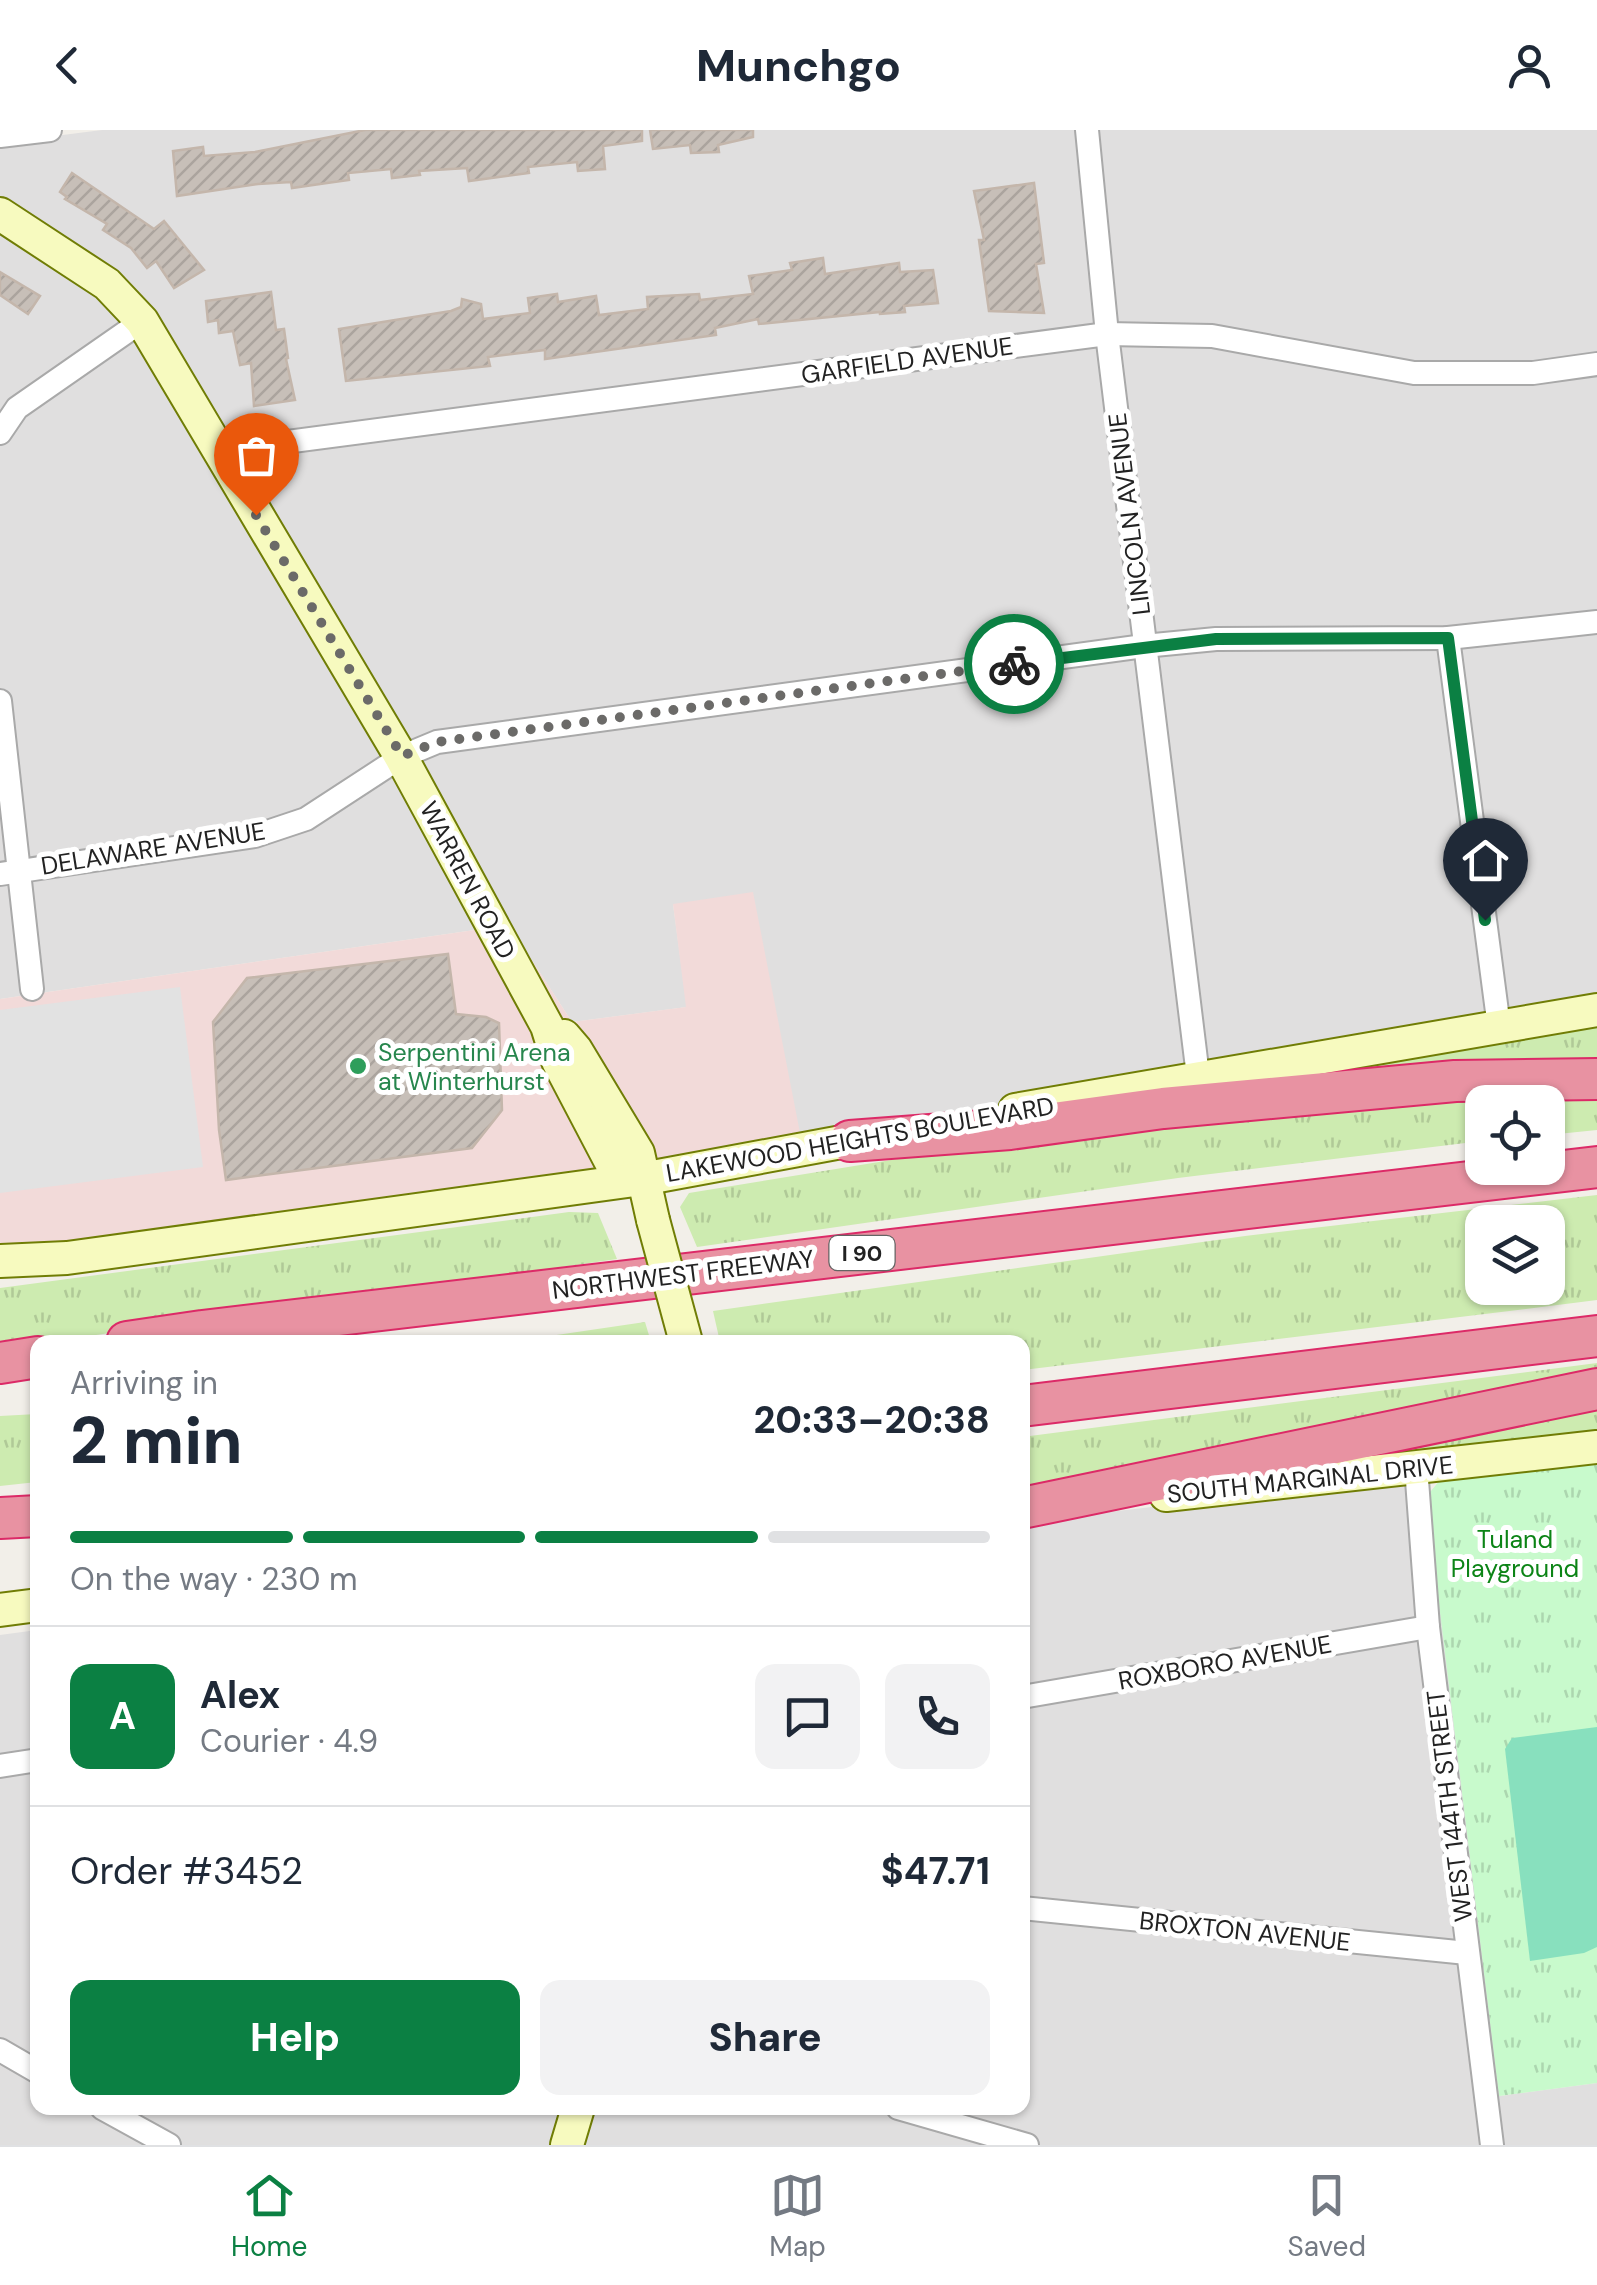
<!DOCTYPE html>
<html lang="en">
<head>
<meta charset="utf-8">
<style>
	:root { --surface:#fff; --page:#f2f2f3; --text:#1f2937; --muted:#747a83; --line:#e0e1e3; --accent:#0b8043 }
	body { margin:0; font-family:"DM Sans",sans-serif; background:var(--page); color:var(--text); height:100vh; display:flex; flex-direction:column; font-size:38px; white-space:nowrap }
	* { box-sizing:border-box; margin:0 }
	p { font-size:32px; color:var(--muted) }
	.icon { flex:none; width:55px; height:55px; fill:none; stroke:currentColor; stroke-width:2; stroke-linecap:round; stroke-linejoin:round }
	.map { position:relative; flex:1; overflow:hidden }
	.panel { position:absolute; left:30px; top:1205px; width:1000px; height:780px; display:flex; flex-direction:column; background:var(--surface); border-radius:20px; box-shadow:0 2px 8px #0004 }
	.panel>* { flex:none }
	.tools { position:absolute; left:1465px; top:955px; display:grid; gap:20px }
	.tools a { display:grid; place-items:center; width:100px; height:100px; border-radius:20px; background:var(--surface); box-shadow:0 2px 8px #0004; font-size:50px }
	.pin { position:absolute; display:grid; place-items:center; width:85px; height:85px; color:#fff; margin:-102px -42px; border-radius:50% 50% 50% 0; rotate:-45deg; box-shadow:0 0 10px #0007 }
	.pin .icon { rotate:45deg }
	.courier { position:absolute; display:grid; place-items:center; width:100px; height:100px; margin:-50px; border:8px solid #0b8043; border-radius:50%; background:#fff; color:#222; box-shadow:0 2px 12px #0007 }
	.overview em { font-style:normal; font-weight:800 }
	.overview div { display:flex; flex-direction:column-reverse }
	.overview { display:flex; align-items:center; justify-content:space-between; height:170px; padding:0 40px }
	h1 { font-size:65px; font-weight:800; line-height:75px }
	.bar { display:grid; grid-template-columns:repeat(4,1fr); gap:15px 10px; align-content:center; height:120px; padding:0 40px }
	.bar i { height:12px; border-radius:8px; background:var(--line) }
	.bar .selected { background:var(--accent) }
	.bar p { grid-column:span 4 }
	.line { display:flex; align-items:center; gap:25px; padding:0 40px; border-top:2px solid var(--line) }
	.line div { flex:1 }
	.round { display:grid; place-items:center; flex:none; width:105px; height:105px; border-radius:20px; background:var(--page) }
	.button { display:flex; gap:20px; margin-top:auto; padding:20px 40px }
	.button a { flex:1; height:115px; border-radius:20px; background:var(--accent); color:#fff; font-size:40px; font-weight:800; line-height:115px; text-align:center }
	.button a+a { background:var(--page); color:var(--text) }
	header { display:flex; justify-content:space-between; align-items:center; height:130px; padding:0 40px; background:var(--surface); font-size:45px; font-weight:800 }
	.tab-bar { display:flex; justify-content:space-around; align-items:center; height:140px; border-top:2px solid var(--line); background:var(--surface); font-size:28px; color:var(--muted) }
	.tab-bar a { display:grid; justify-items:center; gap:5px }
	.tab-bar .selected { color:var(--accent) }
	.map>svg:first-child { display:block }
	.residential { fill:#e0dfdf }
	.commercial { fill:#f2dad9 }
	.grass { fill:url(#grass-tufts); fill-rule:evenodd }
	.park { fill:url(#park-tufts) }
	.pitch { fill:#88e0be }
	.parking { fill:#e2e2e2 }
	.building { fill:url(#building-hatch); stroke:#c4b6ab; stroke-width:2.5 }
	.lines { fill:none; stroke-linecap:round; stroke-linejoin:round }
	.minor-casing { stroke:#a9a9a9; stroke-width:26 }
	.secondary-casing { stroke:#707d05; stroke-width:36 }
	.motorway-casing { stroke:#dc2a67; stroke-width:44 }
	.minor { stroke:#fff; stroke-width:22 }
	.secondary { stroke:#f7fabf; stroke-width:32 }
	.motorway { stroke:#e892a2; stroke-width:40 }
	.secondary-bridge-casing { stroke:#707d05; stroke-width:36; stroke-linecap:butt }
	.secondary-bridge { stroke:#f7fabf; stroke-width:32 }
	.done { stroke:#6b6a68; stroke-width:10; stroke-dasharray:0 18 }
	.route { stroke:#0b8043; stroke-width:12 }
	.leisure-dot { fill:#2e9e5b; stroke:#fff; stroke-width:4 }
	.labels { text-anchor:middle; stroke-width:10; stroke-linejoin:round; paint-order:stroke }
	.shield { fill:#fff; stroke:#646464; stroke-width:2.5 }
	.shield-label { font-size:22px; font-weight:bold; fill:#222 }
	.street-label { font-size:25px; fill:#222; stroke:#fff }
	.leisure-label { font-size:25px; fill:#27864d; stroke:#fff; text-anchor:start }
	.park-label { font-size:25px; fill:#0c8416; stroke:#fff }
</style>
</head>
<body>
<header><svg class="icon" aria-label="back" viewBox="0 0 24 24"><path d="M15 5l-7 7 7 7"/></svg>Munchgo<svg class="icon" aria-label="person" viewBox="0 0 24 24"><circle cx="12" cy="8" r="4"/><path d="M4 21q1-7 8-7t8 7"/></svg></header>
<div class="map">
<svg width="1597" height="2015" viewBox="0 0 1597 2015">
	<defs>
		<pattern id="grass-tufts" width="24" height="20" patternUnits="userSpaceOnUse" patternTransform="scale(2.5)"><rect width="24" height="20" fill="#cdebb0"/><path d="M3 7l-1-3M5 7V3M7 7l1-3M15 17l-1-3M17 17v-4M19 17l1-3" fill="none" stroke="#b0c997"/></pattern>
		<pattern id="park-tufts" width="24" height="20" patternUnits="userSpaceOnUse" patternTransform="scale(2.5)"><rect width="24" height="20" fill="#c8facc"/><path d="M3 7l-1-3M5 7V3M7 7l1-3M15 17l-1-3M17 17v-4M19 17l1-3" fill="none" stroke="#acd6af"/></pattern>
		<pattern id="building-hatch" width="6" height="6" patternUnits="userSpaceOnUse" patternTransform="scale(2.5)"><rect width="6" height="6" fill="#c7bfb8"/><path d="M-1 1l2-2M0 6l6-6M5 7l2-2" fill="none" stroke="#aba49e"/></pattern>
	</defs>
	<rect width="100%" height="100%" fill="#f2efe9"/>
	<g class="residential">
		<polygon points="102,0 1597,0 1597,868 1226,931 802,1013 673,774 687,877 572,892 509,795 0,869 0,13"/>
		<polygon points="1425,1345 1500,1966 1597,1953 1597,2015 0,2015 0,1505 37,1500 38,1978 1022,1978 1023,1392"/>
	</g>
	<polygon class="commercial" points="753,762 802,1013 72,1117 0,1119 0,869 509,795 572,892 686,877 673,774"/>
	<g class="grass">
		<polygon points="1597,893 1597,938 1306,945"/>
		<polygon points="1597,959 1597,1000 1548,1005 1548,972 1482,972 1482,1011 1178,1048 697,1117 680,1077 689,1063 971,1017 1261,978"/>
		<path d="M1597,1065v105l-71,9 -503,61 -1,-28h-302l-7,-31 532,-75zM1482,1092h66v66h-66z"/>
		<polygon points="569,1082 598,1083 617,1129 0,1219 0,1158"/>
		<polygon points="645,1192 651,1212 509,1212"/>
		<polygon points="1597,1233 1597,1249 1023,1362 1022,1307"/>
		<polygon points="1597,1276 1597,1303 1341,1334 1340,1324"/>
		<polygon points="37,1284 37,1352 0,1356 0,1286"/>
	</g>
	<polygon class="park" points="1597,1327 1597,1953 1499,1966 1426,1367 1440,1350"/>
	<polygon class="pitch" points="1597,1597 1597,1817 1584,1823 1530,1831 1505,1619 1512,1608"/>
	<polygon class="parking" points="180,857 203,1037 0,1063 0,880"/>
	<g class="building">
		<polygon points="365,0 642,0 642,11 603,16 605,39 578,41 577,32 528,37 529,43 469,51 467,38 419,41 420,45 392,48 391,39 348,43 349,50 327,53 292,58 291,52 258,54 177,66 173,21 203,17 204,26 255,22"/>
		<polygon points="650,0 753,0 753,7 718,15 719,22 691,23 690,15 653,19"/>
		<polygon points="72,43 154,99 164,91 204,140 174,158 156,131 147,138 131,118 103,100 107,94 65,69 67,67 60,62"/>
		<polygon points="1034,53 1044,133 1036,134 1044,183 989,181 979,110 984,110 974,61"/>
		<polygon points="823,128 825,144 899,133 900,142 933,140 938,173 904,176 905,182 880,184 880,182 759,194 758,189 715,198 716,205 545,229 545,220 488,227 490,236 346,251 339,199 451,181 461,177 462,169 481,174 483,189 530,183 528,168 557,164 558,172 596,166 599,185 648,179 647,167 699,164 700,170 753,164 749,146 792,140 790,133"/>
		<polygon points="0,142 40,166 28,184 0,165"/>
		<polygon points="271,162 276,200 284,199 288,228 286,229 295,270 254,276 251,233 240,235 233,201 219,203 218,190 208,192 206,171"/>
		<polygon points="448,824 456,884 486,887 499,893 502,980 472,1018 226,1050 219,1000 213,892 247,848"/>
	</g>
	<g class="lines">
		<defs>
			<g id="minor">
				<polyline points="1087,0 1107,204 1198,946"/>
				<polyline points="0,6 50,0"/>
				<polyline points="0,303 17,278 142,191"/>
				<polyline points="218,321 1107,204 1212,206 1414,243 1533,243 1597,234"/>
				<polyline points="1448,508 1499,897"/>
				<polyline points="0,571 32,859"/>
				<polyline points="0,744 255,706 306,689 401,627 437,612 1144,516 1216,509 1448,508 1597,492"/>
				<polyline points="1416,1337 1428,1497 1492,2015"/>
				<polyline points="1022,1567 1428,1497"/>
				<polyline points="0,1636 38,1630"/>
				<polyline points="1022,1778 1467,1823"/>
				<polyline points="0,1920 38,1942"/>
				<polyline points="102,1978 169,2015"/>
				<polyline points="898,1978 1027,2015"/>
			</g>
			<g id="secondary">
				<polyline points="0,84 107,154 142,191 401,627 547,896 558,931 612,1034 642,1049"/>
				<polyline points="564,906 576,920 638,1023 653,1090"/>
				<polyline points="1015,980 1597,880"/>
				<polyline points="0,1131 67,1128 642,1049 874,1006"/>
				<polyline points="1166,1365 1597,1317"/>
				<polyline points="0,1480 38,1475"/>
				<polyline points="567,2015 578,1978"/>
			</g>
			<g id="motorway">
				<polyline points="850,1011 1010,999 1163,978 1455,951 1597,949"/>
				<polyline points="127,1212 202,1201 1597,1037"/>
				<polyline points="0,1233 38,1227"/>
				<polyline points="1022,1276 1597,1206"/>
				<polyline points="1022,1378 1597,1259"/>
				<polyline points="0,1388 38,1386"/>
			</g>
		</defs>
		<use href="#minor" class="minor-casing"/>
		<use href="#secondary" class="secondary-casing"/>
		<use href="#motorway" class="motorway-casing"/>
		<use href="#minor" class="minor"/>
		<use href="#secondary" class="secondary"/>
		<use href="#motorway" class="motorway"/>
		<defs>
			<polyline id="secondary-bridge" points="653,1090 686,1212"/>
		</defs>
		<use href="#secondary-bridge" class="secondary-bridge-casing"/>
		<use href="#secondary-bridge" class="secondary-bridge"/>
	</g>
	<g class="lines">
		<polyline class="done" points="256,385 402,626 437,612 1014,534"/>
		<polyline class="route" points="1014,534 1216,509 1448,508 1485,790"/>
	</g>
	<circle class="leisure-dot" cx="358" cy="936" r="10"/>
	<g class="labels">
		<rect class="shield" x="829.5" y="1106" width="65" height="34" rx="8"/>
		<g class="shield-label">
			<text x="862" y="1131">I 90</text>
		</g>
		<g class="street-label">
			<text transform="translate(907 230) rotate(-8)" y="9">GARFIELD AVENUE</text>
			<text transform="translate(1129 384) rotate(-97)" y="9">LINCOLN AVENUE</text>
			<text transform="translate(153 718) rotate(-9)" y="9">DELAWARE AVENUE</text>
			<text transform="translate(468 750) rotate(62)" y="9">WARREN ROAD</text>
			<text transform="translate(860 1009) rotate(-10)" y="9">LAKEWOOD HEIGHTS BOULEVARD</text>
			<text transform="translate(683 1144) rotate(-7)" y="9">NORTHWEST FREEWAY</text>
			<text transform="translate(1310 1349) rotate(-6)" y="9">SOUTH MARGINAL DRIVE</text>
			<text transform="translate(1225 1532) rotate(-10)" y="9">ROXBORO AVENUE</text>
			<text transform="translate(1449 1676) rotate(-97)" y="9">WEST 144TH STREET</text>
			<text transform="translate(1245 1801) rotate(6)" y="9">BROXTON AVENUE</text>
		</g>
		<g class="leisure-label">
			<text x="378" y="931">Serpentini Arena<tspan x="378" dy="29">at Winterhurst</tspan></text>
		</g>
		<g class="park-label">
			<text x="1515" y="1418">Tuland<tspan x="1515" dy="29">Playground</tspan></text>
		</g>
	</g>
</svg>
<div class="tools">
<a><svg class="icon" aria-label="locate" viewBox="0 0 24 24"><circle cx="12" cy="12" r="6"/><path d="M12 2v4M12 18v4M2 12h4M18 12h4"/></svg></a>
<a><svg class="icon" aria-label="layers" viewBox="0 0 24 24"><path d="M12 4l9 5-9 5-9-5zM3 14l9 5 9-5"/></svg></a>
</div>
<div class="pin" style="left:256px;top:385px;background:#ea580c"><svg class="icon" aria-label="bag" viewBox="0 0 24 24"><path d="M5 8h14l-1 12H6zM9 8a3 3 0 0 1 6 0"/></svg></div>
<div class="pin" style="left:1485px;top:790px;background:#1f2937"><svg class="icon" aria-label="home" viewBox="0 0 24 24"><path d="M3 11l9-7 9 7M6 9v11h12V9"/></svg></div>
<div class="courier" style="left:1014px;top:534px"><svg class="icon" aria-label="bike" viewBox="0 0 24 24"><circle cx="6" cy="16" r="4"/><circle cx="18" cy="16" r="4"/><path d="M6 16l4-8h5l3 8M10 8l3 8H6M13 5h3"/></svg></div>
<section class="panel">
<div class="overview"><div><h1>2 min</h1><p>Arriving in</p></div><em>20:33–20:38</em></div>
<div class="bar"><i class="selected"></i><i class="selected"></i><i class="selected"></i><i></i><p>On the way · 230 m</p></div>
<div class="line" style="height:180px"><b class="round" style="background:var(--accent);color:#fff">A</b><div><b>Alex</b><p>Courier · 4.9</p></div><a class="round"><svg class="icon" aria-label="chat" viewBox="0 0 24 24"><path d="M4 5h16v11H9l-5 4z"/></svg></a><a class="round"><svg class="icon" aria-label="phone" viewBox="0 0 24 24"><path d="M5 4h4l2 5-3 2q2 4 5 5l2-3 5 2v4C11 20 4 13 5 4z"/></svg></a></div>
<div class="line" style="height:130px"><div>Order #3452</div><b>$47.71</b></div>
<div class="button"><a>Help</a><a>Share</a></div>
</section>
</div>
<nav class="tab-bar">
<a class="selected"><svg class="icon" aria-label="home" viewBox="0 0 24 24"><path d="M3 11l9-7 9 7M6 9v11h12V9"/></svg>Home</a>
<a><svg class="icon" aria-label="map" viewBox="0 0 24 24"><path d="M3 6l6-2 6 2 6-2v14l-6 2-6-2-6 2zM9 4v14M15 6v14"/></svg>Map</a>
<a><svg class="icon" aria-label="saved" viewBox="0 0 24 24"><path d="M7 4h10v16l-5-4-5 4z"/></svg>Saved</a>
</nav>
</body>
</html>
